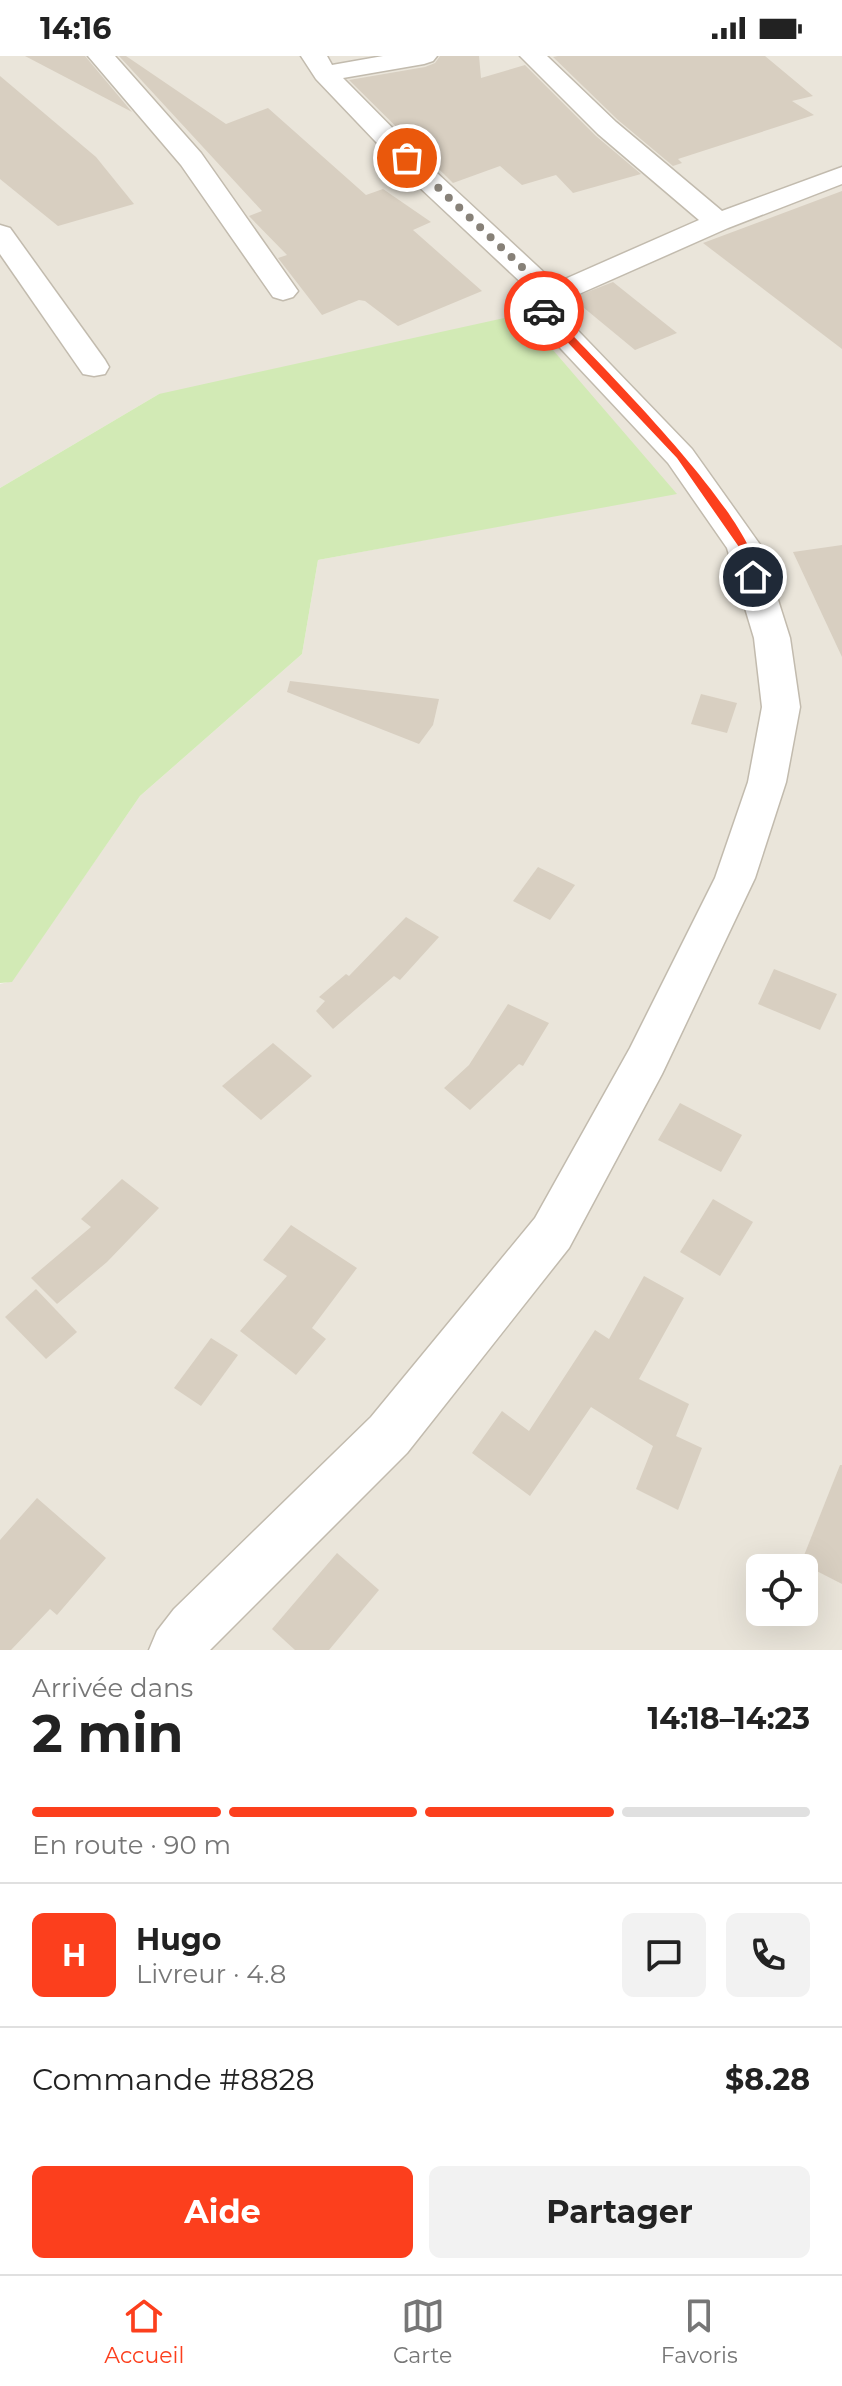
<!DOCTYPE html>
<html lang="fr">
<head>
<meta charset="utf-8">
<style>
	:root { --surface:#fff; --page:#f2f2f2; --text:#222; --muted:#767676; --line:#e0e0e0; --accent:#fc3f1d }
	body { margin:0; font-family:Montserrat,sans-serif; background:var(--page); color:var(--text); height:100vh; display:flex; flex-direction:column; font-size:30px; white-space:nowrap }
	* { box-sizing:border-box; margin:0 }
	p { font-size:26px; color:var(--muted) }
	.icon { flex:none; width:44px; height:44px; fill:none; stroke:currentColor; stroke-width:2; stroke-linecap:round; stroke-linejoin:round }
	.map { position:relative; height:1594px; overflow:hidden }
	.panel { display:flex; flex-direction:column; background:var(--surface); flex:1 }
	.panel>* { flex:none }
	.buttons { position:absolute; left:746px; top:1498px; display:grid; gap:16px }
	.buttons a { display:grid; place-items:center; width:72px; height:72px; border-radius:12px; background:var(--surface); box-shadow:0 8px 32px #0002; font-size:40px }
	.pin { position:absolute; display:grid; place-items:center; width:68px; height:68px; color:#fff; margin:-34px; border:4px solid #fff; border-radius:50%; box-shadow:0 2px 8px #0007 }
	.courier { position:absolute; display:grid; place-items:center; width:80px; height:80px; margin:-40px; border:6px solid #fc3f1d; border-radius:50%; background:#fff; color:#222; box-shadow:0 2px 10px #0007 }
	.head em { font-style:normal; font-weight:700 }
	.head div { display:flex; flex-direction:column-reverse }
	.head { display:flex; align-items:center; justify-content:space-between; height:136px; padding:0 32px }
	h1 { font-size:52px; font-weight:700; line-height:60px }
	.bar { display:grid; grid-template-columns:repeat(4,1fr); gap:12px 8px; align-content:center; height:96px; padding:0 32px }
	.bar i { height:10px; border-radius:6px; background:var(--line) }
	.bar .active { background:var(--accent) }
	.bar p { grid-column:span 4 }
	.line { display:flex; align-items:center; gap:20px; padding:0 32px; border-top:2px solid var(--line) }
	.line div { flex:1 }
	.round { display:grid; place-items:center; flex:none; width:84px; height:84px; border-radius:12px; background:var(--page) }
	.action { display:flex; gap:16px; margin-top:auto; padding:16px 32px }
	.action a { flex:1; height:92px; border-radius:12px; background:var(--accent); color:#fff; font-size:32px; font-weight:700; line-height:92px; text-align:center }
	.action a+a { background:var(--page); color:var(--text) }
	.status { display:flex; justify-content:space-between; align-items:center; height:56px; padding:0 40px; background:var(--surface); direction:ltr }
	.status svg { height:22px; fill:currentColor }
	.menu { display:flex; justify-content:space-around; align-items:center; height:112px; border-top:2px solid var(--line); background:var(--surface); font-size:22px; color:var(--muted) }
	.menu a { display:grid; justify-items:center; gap:4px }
	.menu .active { color:var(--accent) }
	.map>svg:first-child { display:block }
	.residential { fill:#eae5da; fill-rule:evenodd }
	.green { fill:#d2eab5 }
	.building { fill:#d8cfc1 }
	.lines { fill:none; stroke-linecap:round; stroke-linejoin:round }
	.street-casing { stroke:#c2bbae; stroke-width:3 }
	.street { fill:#fff; fill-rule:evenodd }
	.route { fill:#fc3f1d }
	.done { stroke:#878178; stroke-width:8; stroke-dasharray:0 14.4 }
</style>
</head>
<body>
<div class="status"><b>14:16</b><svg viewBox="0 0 49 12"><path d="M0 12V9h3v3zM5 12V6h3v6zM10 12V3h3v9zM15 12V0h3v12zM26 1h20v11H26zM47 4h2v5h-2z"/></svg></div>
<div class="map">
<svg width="842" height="1594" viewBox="0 0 842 1594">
	<rect width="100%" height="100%" fill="#f6f3ec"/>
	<path class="residential" d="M0,0h842v1594h-842v-666l12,-3 128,-185 162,-142 16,-94 358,-67 -517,-99 -159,94zM760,1512h44v44h-44z"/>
	<polygon class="green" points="522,258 677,438 318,504 302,598 140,740 12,926 0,927 0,432 159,338"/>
	<g class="building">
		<polygon points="25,0 85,0 132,56"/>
		<polygon points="119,0 126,0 226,68 268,52 366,139 383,133 431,166 413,174 482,235 398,270 365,245 359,244 322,259 278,202 287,199 249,160 262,155"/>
		<polygon points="440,0 479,0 481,22 525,9 596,80 641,118 573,137 556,119 522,129 500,110 453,127 349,24 425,11 435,7"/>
		<polygon points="558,0 765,0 813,40 792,45 814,59 678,103 682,107 673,110 618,64 553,1"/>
		<polygon points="0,20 96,101 134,148 58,170 0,123"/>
		<polygon points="842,135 842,293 703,187"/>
		<polygon points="613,226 677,277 635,294 572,242"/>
		<polygon points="842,489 842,601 793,496"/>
		<polygon points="290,625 439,643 433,669 419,688 287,636"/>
		<polygon points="701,638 737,647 727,677 691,668"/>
		<polygon points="538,811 575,829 550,864 513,845"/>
		<polygon points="406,861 439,881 400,924 394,920 333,973 316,955 325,945 319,941 346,918 349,920"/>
		<polygon points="774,913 837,938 820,974 758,948"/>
		<polygon points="508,948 549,967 523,1010 519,1008 470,1054 444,1032 469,1009"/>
		<polygon points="273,987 312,1020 261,1064 222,1030"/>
		<polygon points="680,1047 742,1079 721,1116 658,1084"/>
		<polygon points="122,1123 159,1152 107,1206 57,1248 31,1222 91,1171 81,1163"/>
		<polygon points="713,1143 753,1166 720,1220 680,1196"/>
		<polygon points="291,1169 357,1212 312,1272 326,1283 296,1319 240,1275 287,1220 263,1204"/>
		<polygon points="644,1220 684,1242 639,1323 689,1348 676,1380 702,1392 678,1454 636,1433 653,1390 591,1351 530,1440 472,1397 502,1355 529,1375 595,1274 609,1283"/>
		<polygon points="36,1233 77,1276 46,1303 5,1261"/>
		<polygon points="211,1282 238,1299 201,1350 174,1332"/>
		<polygon points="840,1409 842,1409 842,1528 801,1507"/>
		<polygon points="37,1442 106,1502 57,1559 50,1553 11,1594 0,1594 0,1484"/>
		<polygon points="337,1497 379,1534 329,1594 295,1594 272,1573"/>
	</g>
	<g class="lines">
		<defs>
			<g id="street">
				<polygon points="88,0 115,0 201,97 298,235 293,241 283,244 273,241 181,109"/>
				<polygon points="301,0 327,0 332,9 383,0 437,0 433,5 424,8 343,22 437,117 550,222 565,223 699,164 598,78 520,0 547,0 616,66 722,155 842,111 842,128 728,172 579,238 557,240 559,255 692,393 761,490 790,582 800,651 786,726 755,822 662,1018 569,1192 407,1397 210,1594 149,1594 157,1575 174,1553 371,1361 535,1162 630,992 715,822 748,726 762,651 754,582 727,492 668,407 533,263 529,257 527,232 417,129 316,23"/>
				<polygon points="0,169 10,172 105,304 109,311 105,318 94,320 83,318 0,198"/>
			</g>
		</defs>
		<use href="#street" class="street-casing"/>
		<use href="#street" class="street"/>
	</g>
	<path class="route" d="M540,253h7c42,44 218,217 210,270h-8l-10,-32 -62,-89 -137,-145z"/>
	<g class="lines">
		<polyline class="done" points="407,102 542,230 544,255"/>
	</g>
</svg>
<div class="buttons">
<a><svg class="icon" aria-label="locate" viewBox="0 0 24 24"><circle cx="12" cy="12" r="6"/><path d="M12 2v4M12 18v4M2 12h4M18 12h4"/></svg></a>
</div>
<div class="pin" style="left:407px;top:102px;background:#ea580c"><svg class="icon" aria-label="bag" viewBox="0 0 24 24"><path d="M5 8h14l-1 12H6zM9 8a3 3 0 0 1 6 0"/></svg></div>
<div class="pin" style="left:753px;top:521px;background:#1f2937"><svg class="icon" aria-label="home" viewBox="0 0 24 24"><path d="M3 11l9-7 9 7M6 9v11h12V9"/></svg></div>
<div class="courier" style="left:544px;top:255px"><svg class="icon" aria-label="car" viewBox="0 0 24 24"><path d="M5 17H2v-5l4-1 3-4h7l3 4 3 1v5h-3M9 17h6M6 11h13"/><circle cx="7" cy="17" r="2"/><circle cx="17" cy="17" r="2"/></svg></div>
</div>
<section class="panel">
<div class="head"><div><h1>2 min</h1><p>Arrivée dans</p></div><em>14:18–14:23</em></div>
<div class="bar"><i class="active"></i><i class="active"></i><i class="active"></i><i></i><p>En route · 90 m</p></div>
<div class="line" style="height:144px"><b class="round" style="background:var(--accent);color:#fff">H</b><div><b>Hugo</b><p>Livreur · 4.8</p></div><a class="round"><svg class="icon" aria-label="chat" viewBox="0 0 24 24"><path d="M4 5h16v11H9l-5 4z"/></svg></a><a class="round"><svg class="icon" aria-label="phone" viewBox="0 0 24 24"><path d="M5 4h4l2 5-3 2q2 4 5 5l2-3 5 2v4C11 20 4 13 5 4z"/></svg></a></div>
<div class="line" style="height:104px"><div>Commande #8828</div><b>$8.28</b></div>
<div class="action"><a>Aide</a><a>Partager</a></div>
</section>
<nav class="menu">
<a class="active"><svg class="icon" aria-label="home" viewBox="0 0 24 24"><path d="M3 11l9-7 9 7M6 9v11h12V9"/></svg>Accueil</a>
<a><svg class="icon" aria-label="map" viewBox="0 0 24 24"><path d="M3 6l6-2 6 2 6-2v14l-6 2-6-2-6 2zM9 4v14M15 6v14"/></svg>Carte</a>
<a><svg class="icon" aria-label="saved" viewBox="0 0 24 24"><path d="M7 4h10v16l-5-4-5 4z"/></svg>Favoris</a>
</nav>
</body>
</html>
